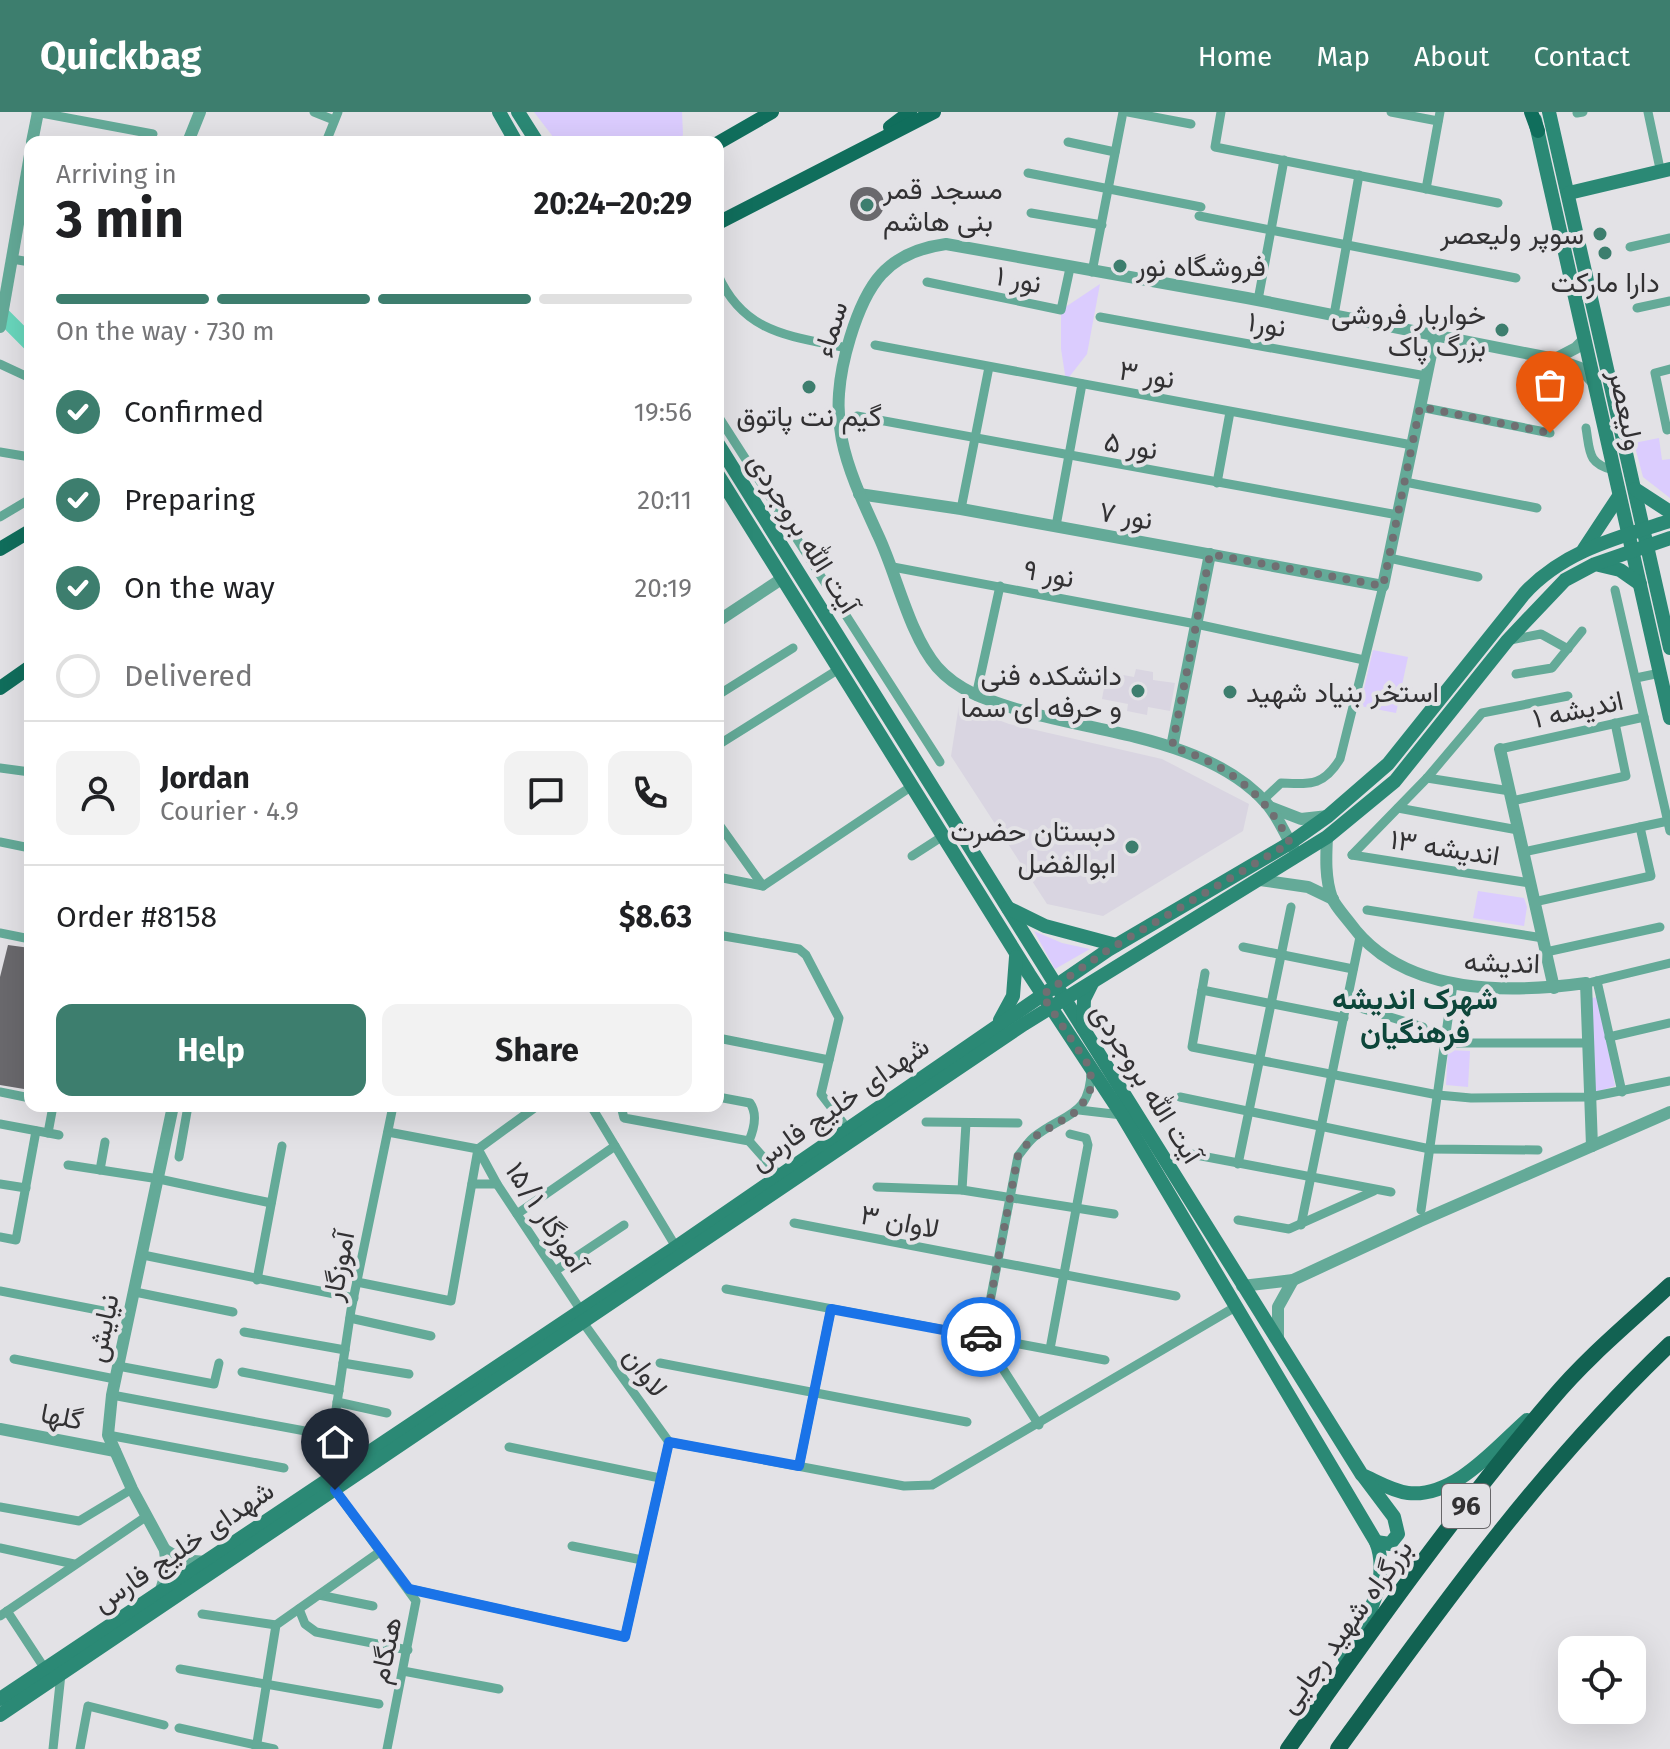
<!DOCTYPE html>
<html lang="en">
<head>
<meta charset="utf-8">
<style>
	:root { --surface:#fff; --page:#f2f2f2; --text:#202124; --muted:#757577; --line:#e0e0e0; --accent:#3d7e6e }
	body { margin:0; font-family:"Fira Sans",Vazirmatn,sans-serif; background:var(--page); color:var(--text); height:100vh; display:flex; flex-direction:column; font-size:30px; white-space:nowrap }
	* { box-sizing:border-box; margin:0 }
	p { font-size:26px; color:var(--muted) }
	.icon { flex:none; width:44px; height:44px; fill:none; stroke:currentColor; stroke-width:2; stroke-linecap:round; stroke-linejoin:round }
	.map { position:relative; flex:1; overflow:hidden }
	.sheet { position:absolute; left:24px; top:24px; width:700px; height:976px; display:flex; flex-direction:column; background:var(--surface); border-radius:16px; box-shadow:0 8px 32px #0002 }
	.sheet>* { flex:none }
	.tools { position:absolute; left:1558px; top:1524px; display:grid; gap:16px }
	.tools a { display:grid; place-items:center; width:88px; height:88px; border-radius:16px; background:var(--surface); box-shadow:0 8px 32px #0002; font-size:40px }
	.pin { position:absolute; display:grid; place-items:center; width:68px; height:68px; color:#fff; margin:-82px -34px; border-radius:50% 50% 50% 0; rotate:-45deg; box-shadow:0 0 8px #0007 }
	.pin .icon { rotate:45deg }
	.courier { position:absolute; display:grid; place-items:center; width:80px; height:80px; margin:-40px; border:6px solid #1a73e8; border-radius:50%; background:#fff; color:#222; box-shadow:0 2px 10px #0007 }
	.overview em { font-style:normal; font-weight:700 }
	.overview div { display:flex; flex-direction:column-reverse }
	.overview { display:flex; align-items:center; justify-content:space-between; height:136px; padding:0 32px }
	h1 { font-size:52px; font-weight:700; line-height:60px }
	.bar { display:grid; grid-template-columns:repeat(4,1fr); gap:12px 8px; align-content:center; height:96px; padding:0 32px }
	.bar i { height:10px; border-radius:6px; background:var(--line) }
	.bar .selected { background:var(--accent) }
	.bar p { grid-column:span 4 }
	.line { display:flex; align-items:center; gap:20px; padding:0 32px; border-top:2px solid var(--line) }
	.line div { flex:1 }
	.round { display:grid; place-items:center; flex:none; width:84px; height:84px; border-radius:16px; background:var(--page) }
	ol { padding:0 32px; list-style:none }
	li { display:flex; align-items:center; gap:24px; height:88px }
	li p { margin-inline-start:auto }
	li .icon { padding:8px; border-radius:50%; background:var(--accent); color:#fff; stroke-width:4 }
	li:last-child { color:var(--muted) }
	li i { width:44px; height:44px; border:4px solid var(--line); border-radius:50% }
	.button { display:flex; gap:16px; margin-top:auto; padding:16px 32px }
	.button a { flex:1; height:92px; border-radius:16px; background:var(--accent); color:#fff; font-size:32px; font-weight:700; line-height:92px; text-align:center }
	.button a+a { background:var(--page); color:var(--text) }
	header { display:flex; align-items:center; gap:48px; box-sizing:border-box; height:112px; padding:0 40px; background:var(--accent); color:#fff }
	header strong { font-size:38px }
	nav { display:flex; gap:44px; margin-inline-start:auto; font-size:28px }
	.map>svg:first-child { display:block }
	.built { fill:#d9d5e1 }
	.green { fill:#dbccfe }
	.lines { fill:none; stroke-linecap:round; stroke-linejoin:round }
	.river { stroke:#69d7bd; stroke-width:16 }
	.building { fill:#6a696d }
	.minor { stroke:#64aa98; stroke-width:9 }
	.tertiary { stroke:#64aa98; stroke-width:12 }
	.secondary { stroke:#2b8975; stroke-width:14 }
	.primary { stroke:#106e5c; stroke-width:14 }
	.trunk { stroke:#126252; stroke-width:16 }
	.done { stroke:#706f72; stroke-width:8; stroke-dasharray:0 14.4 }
	.route { stroke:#1a73e8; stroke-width:10 }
	.poi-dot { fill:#3d7e6e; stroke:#e3e2e6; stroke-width:3 }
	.labels { text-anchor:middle; stroke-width:8; stroke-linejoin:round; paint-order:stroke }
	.shield { fill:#e3e2e6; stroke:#676669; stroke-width:2 }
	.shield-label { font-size:26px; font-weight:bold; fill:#323133 }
	.poi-label { font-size:28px; fill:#323133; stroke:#e3e2e6; text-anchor:end }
	.street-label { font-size:28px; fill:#323133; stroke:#e3e2e6 }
	.neighbourhood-label { font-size:30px; font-weight:bold; fill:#0d463a; stroke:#e3e2e6 }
</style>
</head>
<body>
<header>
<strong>Quickbag</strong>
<nav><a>Home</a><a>Map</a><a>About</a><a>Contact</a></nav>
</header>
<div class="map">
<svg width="1670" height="1637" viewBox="0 0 1670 1637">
	<rect width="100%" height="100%" fill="#e3e2e6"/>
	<g class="built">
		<polygon points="1136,557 1153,560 1153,568 1175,571 1170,599 1148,595 1147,603 1127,599 1128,592 1102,587 1107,560 1134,565"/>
		<polygon points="959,593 1009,612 1162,647 1249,692 1243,719 1103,804 1047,792 951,644"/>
	</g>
	<g class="green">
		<polygon points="534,0 682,0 683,23 677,30 557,30"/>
		<polygon points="1100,172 1087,242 1066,269 1061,237 1061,198"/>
		<polygon points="1659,326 1662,348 1670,347 1670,386 1643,365 1634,331"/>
		<polygon points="1373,538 1408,545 1396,601 1360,594"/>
		<polygon points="1478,779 1524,786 1527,795 1524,814 1473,806"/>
		<polygon points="1034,819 1062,831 1090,837 1055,857"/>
		<polygon points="1598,885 1615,974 1592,981 1592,886"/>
		<polygon points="1448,938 1470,939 1468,975 1446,973"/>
	</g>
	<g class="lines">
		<polyline class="river" points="0,201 30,231"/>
	</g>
	<g class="building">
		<circle cx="867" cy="92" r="17"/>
		<polygon points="8,833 30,836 30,978 0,973 0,865"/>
	</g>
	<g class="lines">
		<g class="minor">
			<polyline points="36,0 153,22"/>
			<polyline points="314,0 334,8"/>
			<polyline points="1128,0 1191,12"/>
			<polyline points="1221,0 1215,35 1498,91"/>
			<polyline points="1391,0 1438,9"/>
			<polyline points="1648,0 1659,52"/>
			<polyline points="1577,1 1583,0"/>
			<polyline points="326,30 338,0"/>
			<polyline points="1068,30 1115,40"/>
			<polyline points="1028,61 1201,95"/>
			<polyline points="1426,77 1440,0"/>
			<polyline points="1031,101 1102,113"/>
			<polyline points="1199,104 1516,166"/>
			<polyline points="1630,135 1670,126"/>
			<polyline points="12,147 30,150"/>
			<polyline points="1092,160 1123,0"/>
			<path d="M718,163c26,59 73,61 129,73"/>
			<polyline points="927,170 1061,198 1070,156"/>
			<polyline points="1258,188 1284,48"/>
			<polyline points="1637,196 1670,189"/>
			<polyline points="1334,203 1359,63"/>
			<polyline points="1100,205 1426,264"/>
			<polyline points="875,233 1412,333"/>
			<polyline points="0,252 30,266"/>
			<polyline points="1670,257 1655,261 1667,318 1670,317"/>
			<polyline points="1420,295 1550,321"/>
			<polyline points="718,304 940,650"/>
			<polyline points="857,304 1398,403"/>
			<path d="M1586,316c4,23 1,36 28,42"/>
			<polyline points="0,340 30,345"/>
			<polyline points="1405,370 1537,396"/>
			<polyline points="1217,371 1230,300"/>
			<polyline points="961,397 989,255"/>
			<polyline points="0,405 30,387"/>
			<polyline points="1056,414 1082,272"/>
			<polyline points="1389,446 1478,465"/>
			<polyline points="893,455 1196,512 1364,548"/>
			<polyline points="1615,478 1644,605"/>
			<polyline points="1510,528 1541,522 1568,537"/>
			<polyline points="1516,562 1552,556 1582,519"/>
			<polyline points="1636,566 1660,561"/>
			<polyline points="718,583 793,536"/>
			<polyline points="976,584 1000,474"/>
			<polyline points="718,633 839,557"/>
			<polyline points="1500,637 1644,605 1670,719"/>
			<polyline points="0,656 30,660"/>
			<polyline points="1427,666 1510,679"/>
			<path d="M1263,688l18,-17c28,1 42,4 59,-24l43,-173"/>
			<polyline points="1512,689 1626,664 1615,611"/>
			<polyline points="1398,696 1518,718"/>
			<polyline points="718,711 763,774"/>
			<polyline points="0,730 30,736"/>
			<polyline points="1523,740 1668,709"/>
			<polyline points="1352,743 1427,666 1482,601 1568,584"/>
			<polyline points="1352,743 1530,771"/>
			<polyline points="912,744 943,724"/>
			<polyline points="718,765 763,774 912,674"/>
			<polyline points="1534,790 1651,764 1640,715"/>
			<polyline points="1367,798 1543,826"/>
			<polyline points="0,821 30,827"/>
			<polyline points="718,823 799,837 806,843 839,906 821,982 847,1016"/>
			<polyline points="1243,835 1353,857"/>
			<polyline points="1546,840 1660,815"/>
			<polyline points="1205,861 1192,935 1438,983 1471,986 1590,985 1670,969"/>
			<polyline points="1597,869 1622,980"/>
			<polyline points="1592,870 1670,851"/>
			<polyline points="1202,878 1344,906"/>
			<polyline points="1347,892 1423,915"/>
			<polyline points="1609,925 1670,911"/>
			<polyline points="718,926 829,948"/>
			<polyline points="1445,931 1589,931"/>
			<polyline points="0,980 30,986"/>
			<path d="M718,985l32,6c8,11 4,26 -1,38"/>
			<polyline points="1180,985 1430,1037 1538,1038"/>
			<polyline points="591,994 676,1135"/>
			<polyline points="621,994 624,1006 749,1029 779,1063"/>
			<polyline points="1079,998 1122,1003"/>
			<polyline points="926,1010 1018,1011"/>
			<polyline points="0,1012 59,1023"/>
			<polyline points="388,1020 478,1037 537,994"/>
			<polyline points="48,1021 53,994"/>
			<polyline points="478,1037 497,1072 580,1197"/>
			<polyline points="1191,1042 1391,1080"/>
			<polyline points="179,1045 188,994"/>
			<polyline points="1238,1052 1291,795"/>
			<polyline points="68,1053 159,1067 271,1091"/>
			<polyline points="100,1058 105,1030"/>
			<polyline points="0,1072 26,1076"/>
			<polyline points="472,1072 497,1072"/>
			<polyline points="877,1075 962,1078 1114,1102"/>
			<polyline points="962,1078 966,1011"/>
			<polyline points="1421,1098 1453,872"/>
			<polyline points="517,1102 615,1034"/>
			<polyline points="1238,1108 1289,1117 1374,1079"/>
			<polyline points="794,1111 1176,1184"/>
			<polyline points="1301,1113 1360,825"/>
			<polyline points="0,1125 16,1128 36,1019"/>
			<polyline points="143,1143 354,1186"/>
			<polyline points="555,1159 624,1113"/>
			<polyline points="257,1168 282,1034"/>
			<polyline points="357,1170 451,1189 478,1037"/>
			<polyline points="726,1177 1105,1248"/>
			<polyline points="0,1179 129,1204"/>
			<polyline points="135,1180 233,1200"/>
			<polyline points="350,1206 431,1224"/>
			<polyline points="244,1220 345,1238"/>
			<polyline points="1050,1237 1088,1033 1086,1026 1070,1022"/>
			<polyline points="14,1247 115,1267"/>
			<polyline points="343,1251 409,1262"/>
			<polyline points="660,1251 967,1310"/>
			<polyline points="118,1254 214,1272 219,1251"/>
			<polyline points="242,1260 339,1279"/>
			<polyline points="112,1283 332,1324 351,1198 393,994"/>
			<polyline points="337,1290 387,1301"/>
			<path d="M1039,1313l-56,-87 35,-182c5,-6 10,-14 16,-19 30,-24 57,-20 57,-67"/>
			<polyline points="108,1323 284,1356"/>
			<polyline points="669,1330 904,1374 932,1373 1237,1194"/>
			<polyline points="509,1335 660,1366"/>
			<polyline points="799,1354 831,1197"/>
			<polyline points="335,1378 416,1489 387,1637"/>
			<polyline points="0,1395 79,1409 132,1377"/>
			<polyline points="572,1434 642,1448"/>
			<polyline points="0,1436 74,1452"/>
			<polyline points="410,1477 625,1525 669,1330 582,1209"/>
			<polyline points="319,1483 373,1494"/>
			<polyline points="299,1497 305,1512 316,1520 408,1538"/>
			<polyline points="7,1499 45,1557"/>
			<polyline points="202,1502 276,1513"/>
			<polyline points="0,1504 147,1404"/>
			<polyline points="180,1557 379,1592"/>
			<polyline points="403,1559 499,1577"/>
			<polyline points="179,1616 274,1637"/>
			<polyline points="53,1637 61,1562"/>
			<polyline points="80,1637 88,1594 164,1613"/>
			<polyline points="256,1637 276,1513 381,1439"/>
		</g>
		<g class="tertiary">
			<polyline points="32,30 38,0"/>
			<polyline points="188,30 200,0"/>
			<polyline points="0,215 30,43"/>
			<polyline points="1555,247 1576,236 1585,227"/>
			<polyline points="859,382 961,397 1383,474 1435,223"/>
			<polyline points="718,509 783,466"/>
			<polyline points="1172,635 1210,442"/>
			<polyline points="1500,637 1554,876"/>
			<polyline points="1270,695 1301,707 1328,704"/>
			<path d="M1327,725c-1,20 -2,42 5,61 4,9 12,17 18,25 52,72 156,71 236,60l6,163"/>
			<path d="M1295,739c-10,-16 -16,-33 -28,-47 -58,-66 -170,-71 -251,-95 -29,-9 -58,-18 -79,-42 -28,-33 -40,-92 -59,-132 -34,-74 -53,-115 -28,-197 16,-53 36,-86 96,-94l301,54 308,61 25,9 14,15"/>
			<polyline points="1260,768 1308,775 1333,787"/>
			<polyline points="1242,1174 1293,1168 1420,1109 1670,1000"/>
			<polyline points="1278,1229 1278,1195 1293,1168"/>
			<polyline points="0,1317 115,1339"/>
			<polyline points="165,1438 182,1448 206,1450"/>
			<polyline points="160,1481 167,1459 165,1438 132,1377 108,1323 112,1283 173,994"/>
		</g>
		<g class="secondary">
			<polyline points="499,0 516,30"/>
			<polyline points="518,0 537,30"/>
			<polyline points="1549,0 1670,536"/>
			<polyline points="1535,8 1670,606"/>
			<polyline points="1569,81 1670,57"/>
			<path d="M718,332l644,1031c14,6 30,16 46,18 47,5 88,-46 119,-73"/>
			<path d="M718,363l311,499 93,141 254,427c16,40 -13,83 -31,117"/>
			<polyline points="1635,377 1670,400"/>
			<polyline points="1584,437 1619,384"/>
			<polyline points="1599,453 1620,458 1640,472"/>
			<polyline points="1008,796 1045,814 1116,833"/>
			<polyline points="1000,908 1013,884 1016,845"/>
			<polyline points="1083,916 1084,887 1092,871"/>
			<polyline points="1364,1365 1394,1405 1398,1422 1390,1432 1376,1430"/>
			<path d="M0,1587l676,-452 432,-297 182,-107 38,-27 60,-52 136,-170c39,-43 92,-56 146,-73"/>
			<polyline points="0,1603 1024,912 1327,725 1395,669 1507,529 1565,468 1595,452 1670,426"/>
		</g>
		<g class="primary">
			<polyline points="1531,0 1538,19"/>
			<polyline points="890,15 910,0"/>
			<polyline points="718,31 772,0"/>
			<polyline points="718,111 934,0"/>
			<polyline points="0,437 30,419"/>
			<polyline points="0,576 30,555"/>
		</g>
		<g class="trunk">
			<path d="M1288,1637c84,-119 169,-239 264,-350 35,-42 78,-77 118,-114"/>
			<path d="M1338,1637c105,-145 202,-281 332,-405"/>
		</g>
	</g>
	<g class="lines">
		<path class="done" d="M981,1225l2,1 35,-182 13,-17 48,-29 11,-20 1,-21 -49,-74 66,-45 182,-107c-25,-50 -65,-80 -118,-96l38,-193 173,32 37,-179 130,26"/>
		<polyline class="route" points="335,1378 409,1477 625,1525 669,1330 799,1354 831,1197 981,1225"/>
	</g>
	<g class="poi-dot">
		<circle cx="867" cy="93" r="8"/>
		<circle cx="1600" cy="122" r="8"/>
		<circle cx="1605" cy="141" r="8"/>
		<circle cx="1120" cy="154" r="8"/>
		<circle cx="1502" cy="218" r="8"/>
		<circle cx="809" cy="275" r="8"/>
		<circle cx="1138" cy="579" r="8"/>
		<circle cx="1230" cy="580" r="8"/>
		<circle cx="1132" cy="735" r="8"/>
	</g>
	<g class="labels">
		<rect class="shield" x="1442" y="1372" width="48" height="44" rx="6"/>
		<g class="shield-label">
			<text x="1466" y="1403">96</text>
		</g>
		<g class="poi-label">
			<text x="883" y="87" text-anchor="start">مسجد قمر<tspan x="883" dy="32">بنی هاشم</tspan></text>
			<text x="1584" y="132">سوپر ولیعصر</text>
			<text x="1136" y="164" text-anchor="start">فروشگاه نور</text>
			<text x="1605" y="180" text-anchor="middle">دارا مارکت</text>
			<text x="1486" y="212">خواربار فروشی<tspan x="1486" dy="32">بزرگ پاک</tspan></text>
			<text x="809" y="314" text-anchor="middle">گیم نت پاتوق</text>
			<text x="1122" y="573">دانشکده فنی<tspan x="1122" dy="32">و حرفه ای سما</tspan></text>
			<text x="1246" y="590" text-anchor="start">استخر بنیاد شهید</text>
			<text x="1116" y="729">دبستان حضرت<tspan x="1116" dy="32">ابوالفضل</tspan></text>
		</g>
		<g class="street-label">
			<text transform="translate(1019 167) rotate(11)" y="10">نور ۱</text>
			<text transform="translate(1267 212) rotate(10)" y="10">نور۱</text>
			<text transform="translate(830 217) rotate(-73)" y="10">سماء</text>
			<text transform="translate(1147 262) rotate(10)" y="10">نور ۳</text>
			<text transform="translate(1627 298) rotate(78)" y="10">ولیعصر</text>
			<text transform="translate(1131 333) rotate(10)" y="10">نور ۵</text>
			<text transform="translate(1126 403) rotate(10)" y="10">نور ۷</text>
			<text transform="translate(804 421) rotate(58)" y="10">آیت الله بروجردی</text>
			<text transform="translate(1049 461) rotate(11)" y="10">نور ۹</text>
			<text transform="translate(1578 597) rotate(-12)" y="10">اندیشه ۱</text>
			<text transform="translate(1445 735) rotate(9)" y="10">اندیشه ۱۳</text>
			<text transform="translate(1502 850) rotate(2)" y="10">اندیشه</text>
			<text transform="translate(1147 971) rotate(58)" y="10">آیت الله بروجردی</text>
			<text transform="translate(839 991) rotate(-35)" y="10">شهدای خلیج فارس</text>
			<text transform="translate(547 1105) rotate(57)" y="10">آموزگار ۱۵/۱</text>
			<text transform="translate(900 1109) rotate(11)" y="10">لاوان ۳</text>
			<text transform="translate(338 1154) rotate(-79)" y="10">آموزگار</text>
			<text transform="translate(102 1216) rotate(-78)" y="10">نیایش</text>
			<text transform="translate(646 1260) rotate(54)" y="10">لاوان</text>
			<text transform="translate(62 1304) rotate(11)" y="10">گلها</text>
			<text transform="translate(183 1434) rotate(-34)" y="10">شهدای خلیج فارس</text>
			<text transform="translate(1345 1514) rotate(-54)" y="10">بزرگراه شهید رجایی</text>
			<text transform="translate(385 1538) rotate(-78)" y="10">هنگام</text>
		</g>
		<g class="neighbourhood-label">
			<text x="1415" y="897">شهرک اندیشه<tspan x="1415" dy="34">فرهنگیان</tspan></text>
		</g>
	</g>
</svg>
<div class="tools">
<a><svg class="icon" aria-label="locate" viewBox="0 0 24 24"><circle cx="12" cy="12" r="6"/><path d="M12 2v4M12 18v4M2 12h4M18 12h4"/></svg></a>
</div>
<div class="pin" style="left:1550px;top:321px;background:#ea580c"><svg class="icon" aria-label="bag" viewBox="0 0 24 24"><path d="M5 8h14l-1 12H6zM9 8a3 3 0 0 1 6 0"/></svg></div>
<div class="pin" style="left:335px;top:1378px;background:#1f2937"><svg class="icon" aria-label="home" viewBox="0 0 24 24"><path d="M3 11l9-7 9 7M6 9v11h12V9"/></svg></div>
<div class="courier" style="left:981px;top:1225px"><svg class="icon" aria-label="car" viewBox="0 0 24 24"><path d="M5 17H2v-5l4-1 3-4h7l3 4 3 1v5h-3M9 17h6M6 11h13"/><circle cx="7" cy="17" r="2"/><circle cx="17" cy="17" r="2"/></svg></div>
<section class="sheet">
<div class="overview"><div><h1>3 min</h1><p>Arriving in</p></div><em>20:24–20:29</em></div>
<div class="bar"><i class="selected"></i><i class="selected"></i><i class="selected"></i><i></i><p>On the way · 730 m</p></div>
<ol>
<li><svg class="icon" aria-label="check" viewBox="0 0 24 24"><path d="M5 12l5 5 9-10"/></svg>Confirmed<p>19:56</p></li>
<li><svg class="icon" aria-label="check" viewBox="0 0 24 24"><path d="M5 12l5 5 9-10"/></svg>Preparing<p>20:11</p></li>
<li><svg class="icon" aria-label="check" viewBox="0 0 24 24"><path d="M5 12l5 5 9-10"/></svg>On the way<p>20:19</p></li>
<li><i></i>Delivered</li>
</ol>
<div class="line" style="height:144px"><a class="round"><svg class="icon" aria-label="person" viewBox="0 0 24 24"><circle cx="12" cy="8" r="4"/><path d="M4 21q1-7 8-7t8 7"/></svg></a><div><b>Jordan</b><p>Courier · 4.9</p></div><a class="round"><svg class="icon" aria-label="chat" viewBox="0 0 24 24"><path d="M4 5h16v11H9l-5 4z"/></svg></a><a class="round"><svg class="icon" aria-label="phone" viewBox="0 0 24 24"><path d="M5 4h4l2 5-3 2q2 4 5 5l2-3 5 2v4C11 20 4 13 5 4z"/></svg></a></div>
<div class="line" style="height:104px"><div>Order #8158</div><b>$8.63</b></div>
<div class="button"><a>Help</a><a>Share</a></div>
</section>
</div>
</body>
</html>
